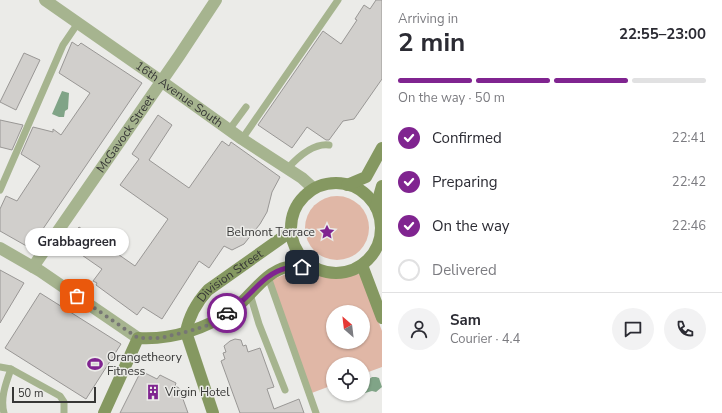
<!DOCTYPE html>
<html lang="en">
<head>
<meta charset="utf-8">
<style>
	:root { --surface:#fff; --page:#f2f2f3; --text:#2b2b33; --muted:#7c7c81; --line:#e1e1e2; --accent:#802490 }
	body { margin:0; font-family:"Nunito Sans",sans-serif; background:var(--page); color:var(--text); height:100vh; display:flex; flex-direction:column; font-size:15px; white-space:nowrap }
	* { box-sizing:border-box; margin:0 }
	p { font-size:13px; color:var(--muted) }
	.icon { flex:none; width:22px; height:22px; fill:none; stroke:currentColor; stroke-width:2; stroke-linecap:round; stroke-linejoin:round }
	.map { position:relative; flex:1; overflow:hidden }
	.details { display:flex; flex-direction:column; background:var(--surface); width:340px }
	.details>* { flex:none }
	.needle { width:26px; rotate:332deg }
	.tools { position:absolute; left:326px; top:305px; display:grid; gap:8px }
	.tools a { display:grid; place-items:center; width:44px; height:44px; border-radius:50%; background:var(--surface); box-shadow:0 1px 3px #0004; font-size:20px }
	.scale { position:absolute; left:12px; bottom:10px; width:84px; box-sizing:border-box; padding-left:4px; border:2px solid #373736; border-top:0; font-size:11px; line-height:14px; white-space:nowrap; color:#373736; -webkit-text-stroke:3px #ebebe8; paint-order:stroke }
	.pin { position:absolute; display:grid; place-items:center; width:34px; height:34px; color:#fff; margin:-17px; border-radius:8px; box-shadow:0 2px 6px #0006 }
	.courier { position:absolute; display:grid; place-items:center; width:40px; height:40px; margin:-20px; border:3px solid #802490; border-radius:50%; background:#fff; color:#222; box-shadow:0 1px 5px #0007 }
	.bubble { position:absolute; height:28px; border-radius:14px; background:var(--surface); box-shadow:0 1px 3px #0004; font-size:13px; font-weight:700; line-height:28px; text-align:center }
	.overview em { font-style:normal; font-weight:700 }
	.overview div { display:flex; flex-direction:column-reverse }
	.overview { display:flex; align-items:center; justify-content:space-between; height:68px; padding:0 16px }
	h1 { font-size:26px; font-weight:700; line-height:30px }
	.bar { display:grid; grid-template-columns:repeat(4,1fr); gap:6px 4px; align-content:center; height:48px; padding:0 16px }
	.bar i { height:5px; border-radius:3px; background:var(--line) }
	.bar .current { background:var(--accent) }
	.bar p { grid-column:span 4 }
	.line { display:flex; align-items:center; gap:10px; padding:0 16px; border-top:1px solid var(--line) }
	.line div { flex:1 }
	.round { display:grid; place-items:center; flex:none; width:42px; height:42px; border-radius:21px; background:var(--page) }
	ol { padding:0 16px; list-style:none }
	li { display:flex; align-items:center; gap:12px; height:44px }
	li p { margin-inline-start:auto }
	li .icon { padding:4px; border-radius:50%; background:var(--accent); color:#fff; stroke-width:4 }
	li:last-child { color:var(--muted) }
	li i { width:22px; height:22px; border:2px solid var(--line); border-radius:50% }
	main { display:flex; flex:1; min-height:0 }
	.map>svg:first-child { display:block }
	.green { fill:#e0b7a6; fill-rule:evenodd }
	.water { fill:#80a487 }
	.building { fill:#d1cfcc; stroke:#999795 }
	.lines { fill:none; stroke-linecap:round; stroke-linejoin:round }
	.service { stroke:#a6b48f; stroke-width:7 }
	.minor { stroke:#a6b48f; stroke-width:12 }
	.secondary { stroke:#859861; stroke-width:12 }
	.done { stroke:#767674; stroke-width:4; stroke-dasharray:0 7.2 }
	.route { stroke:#802490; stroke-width:5 }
	.labels { text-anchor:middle; stroke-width:3; stroke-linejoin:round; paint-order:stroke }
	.street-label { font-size:12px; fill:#373736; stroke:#ebebe8 }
	.poi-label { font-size:12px; fill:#373736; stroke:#ebebe8; text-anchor:start }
</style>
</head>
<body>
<main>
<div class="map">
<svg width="382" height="413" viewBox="0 0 382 413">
	<rect width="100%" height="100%" fill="#ebebe8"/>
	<g class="green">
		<circle cx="337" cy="228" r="32"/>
		<path d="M312,271c16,6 31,4 48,3l22,57v36l-19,7v-10h-30v21l-24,9 -40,-113 22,-9zM333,312h30v30h-30z"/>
	</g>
	<g class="water">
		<polygon points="62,91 69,93 68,109 65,111 64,117 59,117 52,114"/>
		<polygon points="372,377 376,377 379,378 382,387 376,392 372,391 365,393 363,391 363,382 368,380"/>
	</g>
	<g class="building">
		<polygon points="376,0 382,0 382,79 354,119 343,121 329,140 326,140 307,127 292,148 258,125 323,31 341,44 357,20 355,19 364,5 370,9"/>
		<polygon points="72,42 78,46 81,43 142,83 30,248 0,231 0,209 6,196 17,201 40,166 21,154 33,127 53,132 53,129 61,135 90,93 59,73"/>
		<polygon points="24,53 40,60 16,110 0,102"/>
		<polygon points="158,115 172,125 149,160 189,188 222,141 229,146 231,142 280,177 272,192 267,212 260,224 244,244 232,250 224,246 209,268 199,261 162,319 143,307 137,315 96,285 97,283 93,281 102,269 66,244 79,227 135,266 168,219 120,185 139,159 132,154"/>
		<polygon points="0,120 23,125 12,150 0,147"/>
		<polygon points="0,270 24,283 0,323"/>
		<polygon points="40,293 121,344 86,399 5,348"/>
		<polygon points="235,339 241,340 243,346 246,345 248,352 260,348 274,387 267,389 274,409 299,399 304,413 240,413 221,361 225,359 223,353 226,352 224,346 230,341"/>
		<polygon points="141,371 157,379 160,375 176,383 175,386 179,388 188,413 120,413"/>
	</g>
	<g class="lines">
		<g class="service">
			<polyline points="229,130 246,107"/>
			<polyline points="242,139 338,0"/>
			<path d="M288,168c10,-11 25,-25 41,-23"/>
			<polyline points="0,190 63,45 78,23"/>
			<polyline points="268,277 316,413"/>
			<polyline points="250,294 259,324 285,390"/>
			<polyline points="0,367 11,369 60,396 64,402 64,413"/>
			<path d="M4,413c-4,-15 2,-30 7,-44"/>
		</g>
		<g class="minor">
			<path id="s1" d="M45,0l116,81 81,58 60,39 11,10"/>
			<polyline points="0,248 40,271 138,338"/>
			<path id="s2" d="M33,267l146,-211 37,-56"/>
		</g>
		<g class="secondary">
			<circle cx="336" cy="228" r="45"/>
			<polyline points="347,185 366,177 382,148"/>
			<polyline points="376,207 382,186"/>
			<polyline points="362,265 382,318"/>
			<path id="s3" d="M186,332c3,-16 11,-30 22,-42l82,-58"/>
			<polyline points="186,332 213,413"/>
			<path d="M104,413l34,-75c34,2 66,-9 94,-27 18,-13 32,-39 55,-44 8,-1 17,0 25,0"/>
		</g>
	</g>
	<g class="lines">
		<polyline class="done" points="77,296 138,338 160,338 186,332 206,326 227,313"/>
		<path class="route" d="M227,313c21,-12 35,-40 60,-45 4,-1 10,-1 15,-1"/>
	</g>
	<defs>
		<symbol id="sight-bare" viewBox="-9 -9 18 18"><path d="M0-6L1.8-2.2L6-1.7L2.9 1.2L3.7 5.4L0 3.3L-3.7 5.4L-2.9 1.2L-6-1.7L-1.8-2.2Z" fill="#802490" stroke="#ebebe8" stroke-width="2.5" paint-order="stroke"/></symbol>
		<symbol id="stadium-bare" viewBox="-9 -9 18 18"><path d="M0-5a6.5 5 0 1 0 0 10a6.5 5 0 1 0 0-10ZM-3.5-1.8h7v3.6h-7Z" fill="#802490" stroke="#ebebe8" stroke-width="2.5" paint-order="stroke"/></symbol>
		<symbol id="building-bare" viewBox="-9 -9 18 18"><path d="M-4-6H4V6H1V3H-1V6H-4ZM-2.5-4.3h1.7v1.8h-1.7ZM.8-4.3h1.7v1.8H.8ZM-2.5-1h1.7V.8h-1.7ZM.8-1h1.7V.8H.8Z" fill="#802490" stroke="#ebebe8" stroke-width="2.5" paint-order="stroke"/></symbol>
	</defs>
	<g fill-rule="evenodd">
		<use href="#sight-bare" x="316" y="221" width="22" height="22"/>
		<use href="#stadium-bare" x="84" y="353" width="22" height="22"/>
		<use href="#building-bare" x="142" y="381" width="22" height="22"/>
	</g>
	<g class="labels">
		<g class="street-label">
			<text dy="4" stroke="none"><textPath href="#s1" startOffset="164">16th Avenue South</textPath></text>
			<text dy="4" stroke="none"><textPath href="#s2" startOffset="162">McGavock Street</textPath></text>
			<text dy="4" stroke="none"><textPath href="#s3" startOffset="74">Division Street</textPath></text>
		</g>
		<g class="poi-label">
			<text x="315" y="236" text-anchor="end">Belmont Terrace</text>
			<text x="107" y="361">Orangetheory<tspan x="107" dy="14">Fitness</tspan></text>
			<text x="165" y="396">Virgin Hotel</text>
		</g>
	</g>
</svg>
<div class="tools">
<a><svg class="needle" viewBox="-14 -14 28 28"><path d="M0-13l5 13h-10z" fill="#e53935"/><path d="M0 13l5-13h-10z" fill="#7c7c81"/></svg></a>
<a><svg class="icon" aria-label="locate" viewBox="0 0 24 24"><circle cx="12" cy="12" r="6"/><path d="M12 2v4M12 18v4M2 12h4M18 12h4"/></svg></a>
</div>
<div class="scale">50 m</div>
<div class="pin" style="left:77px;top:296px;background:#ea580c"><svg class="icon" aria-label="bag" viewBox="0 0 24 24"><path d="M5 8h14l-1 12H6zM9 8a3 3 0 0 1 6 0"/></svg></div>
<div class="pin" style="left:302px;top:267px;background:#1f2937"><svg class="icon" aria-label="home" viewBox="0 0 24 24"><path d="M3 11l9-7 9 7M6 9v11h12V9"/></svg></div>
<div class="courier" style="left:227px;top:313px"><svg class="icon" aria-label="car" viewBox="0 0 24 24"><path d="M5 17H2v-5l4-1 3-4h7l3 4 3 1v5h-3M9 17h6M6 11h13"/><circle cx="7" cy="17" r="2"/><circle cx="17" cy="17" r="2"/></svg></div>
<div class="bubble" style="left:25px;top:228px;width:104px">Grabbagreen</div>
</div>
<section class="details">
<div class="overview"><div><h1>2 min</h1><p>Arriving in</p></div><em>22:55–23:00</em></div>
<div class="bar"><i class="current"></i><i class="current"></i><i class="current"></i><i></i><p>On the way · 50 m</p></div>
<ol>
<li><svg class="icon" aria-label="check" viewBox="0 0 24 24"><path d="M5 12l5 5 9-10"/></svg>Confirmed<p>22:41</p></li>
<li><svg class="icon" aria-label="check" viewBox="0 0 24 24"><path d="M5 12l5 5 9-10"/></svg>Preparing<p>22:42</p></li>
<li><svg class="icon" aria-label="check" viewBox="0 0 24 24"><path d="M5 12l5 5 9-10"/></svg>On the way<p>22:46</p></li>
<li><i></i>Delivered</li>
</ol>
<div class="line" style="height:72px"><a class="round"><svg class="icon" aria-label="person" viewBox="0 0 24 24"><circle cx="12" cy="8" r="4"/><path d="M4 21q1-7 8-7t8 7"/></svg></a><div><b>Sam</b><p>Courier · 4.4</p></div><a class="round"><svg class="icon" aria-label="chat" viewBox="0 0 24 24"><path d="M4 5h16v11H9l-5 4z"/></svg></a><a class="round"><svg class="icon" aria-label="phone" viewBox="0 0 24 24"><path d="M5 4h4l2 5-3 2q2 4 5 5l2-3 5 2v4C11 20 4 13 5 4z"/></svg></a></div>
</section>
</main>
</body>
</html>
